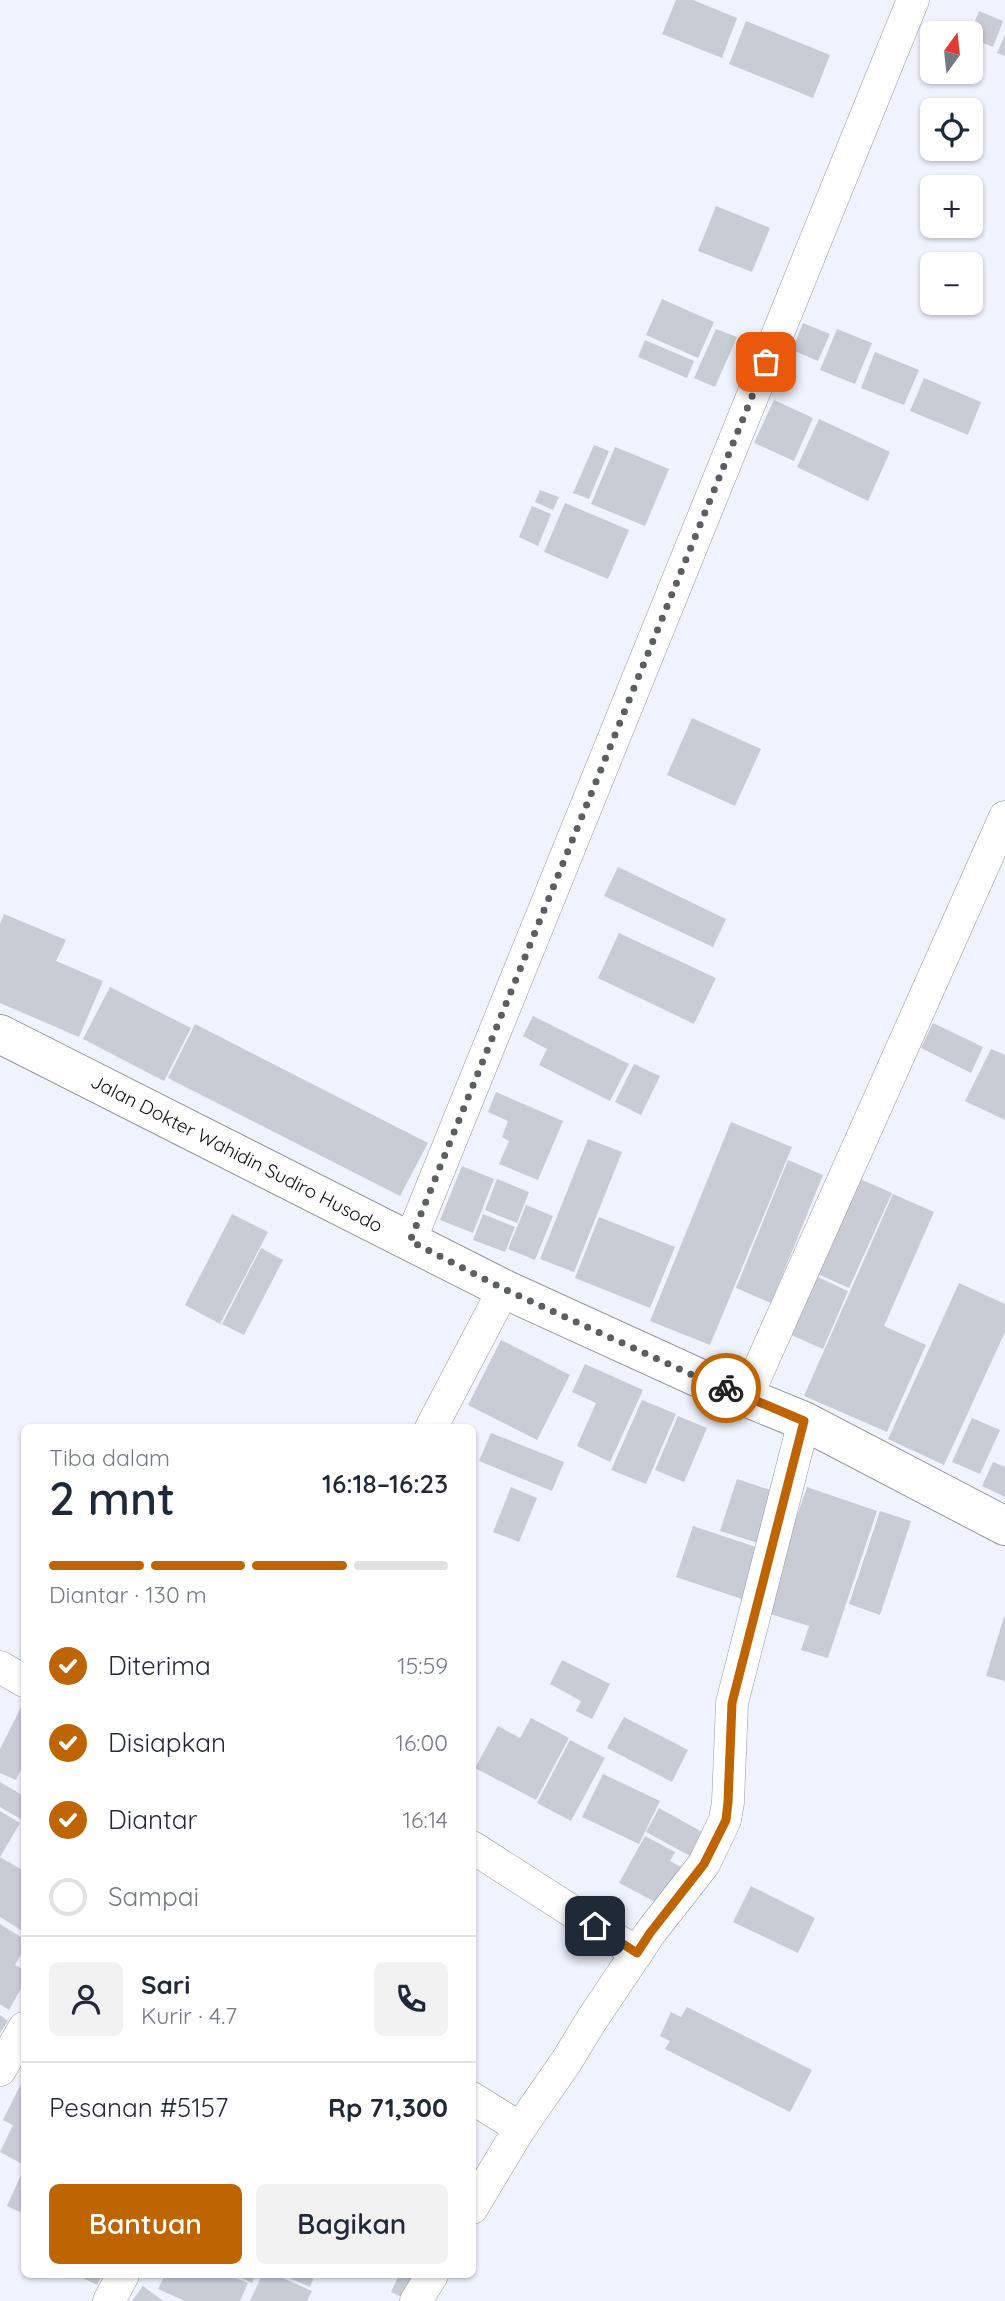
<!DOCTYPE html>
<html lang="id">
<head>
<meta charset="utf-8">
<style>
	:root { --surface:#fff; --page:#f2f2f3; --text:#1f2937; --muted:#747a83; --line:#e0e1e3; --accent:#be6502 }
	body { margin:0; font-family:Quicksand,sans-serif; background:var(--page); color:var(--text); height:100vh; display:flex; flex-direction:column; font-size:26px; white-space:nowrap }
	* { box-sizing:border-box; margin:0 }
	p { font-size:23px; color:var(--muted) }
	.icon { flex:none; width:38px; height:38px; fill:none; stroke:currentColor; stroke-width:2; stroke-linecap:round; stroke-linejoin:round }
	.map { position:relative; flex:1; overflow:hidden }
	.side { position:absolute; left:21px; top:1424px; width:455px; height:854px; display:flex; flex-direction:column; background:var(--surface); border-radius:10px; box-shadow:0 2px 5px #0004 }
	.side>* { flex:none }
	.needle { width:46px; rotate:15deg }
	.fabs { position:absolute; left:920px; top:21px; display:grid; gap:14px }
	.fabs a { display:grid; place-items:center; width:63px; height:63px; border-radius:10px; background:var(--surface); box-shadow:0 2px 5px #0004; font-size:35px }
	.pin { position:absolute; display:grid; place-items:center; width:60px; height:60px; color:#fff; margin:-30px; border-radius:14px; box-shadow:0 4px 10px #0006 }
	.courier { position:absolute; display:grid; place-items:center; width:70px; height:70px; margin:-35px; border:5px solid #be6502; border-radius:50%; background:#fff; color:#222; box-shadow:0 2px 9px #0007 }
	.summary em { font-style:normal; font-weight:600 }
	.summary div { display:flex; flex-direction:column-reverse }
	.summary { display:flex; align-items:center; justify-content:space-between; height:119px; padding:0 28px }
	h1 { font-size:46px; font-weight:600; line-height:52px }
	.bar { display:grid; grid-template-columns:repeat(4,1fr); gap:10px 7px; align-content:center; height:84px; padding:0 28px }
	.bar i { height:9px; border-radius:5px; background:var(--line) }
	.bar .selected { background:var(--accent) }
	.bar p { grid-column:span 4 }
	.line { display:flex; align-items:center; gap:18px; padding:0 28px; border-top:2px solid var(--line) }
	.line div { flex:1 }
	.round { display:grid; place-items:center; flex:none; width:74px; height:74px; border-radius:10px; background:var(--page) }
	ol { padding:0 28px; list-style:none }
	li { display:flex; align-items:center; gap:21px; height:77px }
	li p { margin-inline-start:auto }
	li .icon { padding:7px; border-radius:50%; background:var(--accent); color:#fff; stroke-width:4 }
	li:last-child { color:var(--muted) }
	li i { width:38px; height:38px; border:4px solid var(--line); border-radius:50% }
	.primary-button { display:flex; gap:14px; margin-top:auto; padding:14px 28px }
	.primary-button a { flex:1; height:80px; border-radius:10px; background:var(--accent); color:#fff; font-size:28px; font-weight:600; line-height:80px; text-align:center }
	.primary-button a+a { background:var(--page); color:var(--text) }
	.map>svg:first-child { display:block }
	.building { fill:#c8ccd5 }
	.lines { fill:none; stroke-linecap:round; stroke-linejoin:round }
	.minor-casing { stroke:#9599a1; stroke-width:33 }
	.secondary-casing { stroke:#9599a1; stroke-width:40 }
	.minor { stroke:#fff; stroke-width:32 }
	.secondary { stroke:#fff; stroke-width:38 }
	.done { stroke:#5b5e62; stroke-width:7; stroke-dasharray:0 12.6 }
	.route { stroke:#be6502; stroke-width:9 }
	.labels { text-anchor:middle; stroke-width:7; stroke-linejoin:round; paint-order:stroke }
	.street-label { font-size:19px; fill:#0b0d0f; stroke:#fff }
</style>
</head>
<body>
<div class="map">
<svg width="1005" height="2301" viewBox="0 0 1005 2301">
	<rect width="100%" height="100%" fill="#eff3fd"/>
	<g class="building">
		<polygon points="676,0 693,0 737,18 722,58 662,34"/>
		<polygon points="979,11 1003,21 993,47 971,38 970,33"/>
		<polygon points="746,21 830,55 813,98 729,64"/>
		<polygon points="1005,35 1005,56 997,53"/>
		<polygon points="716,206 770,228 752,272 698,251"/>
		<polygon points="662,299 714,322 698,358 646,335"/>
		<polygon points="803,323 830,334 818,361 792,350"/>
		<polygon points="716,329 737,337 715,387 694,378"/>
		<polygon points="837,329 872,343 855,384 820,370"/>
		<polygon points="645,340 694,361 687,378 638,357"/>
		<polygon points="875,352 919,370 904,405 861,388"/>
		<polygon points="924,378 981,402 968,435 910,411"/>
		<polygon points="774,400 813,418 794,461 754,443"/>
		<polygon points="819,419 890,452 868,501 797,467"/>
		<polygon points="594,445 609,451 589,499 573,493"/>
		<polygon points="615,447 669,469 645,526 591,504"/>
		<polygon points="540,490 559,497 553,510 535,502"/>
		<polygon points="565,503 629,530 608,579 544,552"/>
		<polygon points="532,506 551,514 538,546 519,537"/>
		<polygon points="692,718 761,749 735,806 667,775"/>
		<polygon points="618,867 726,919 713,947 604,896"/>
		<polygon points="4,914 66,940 56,961 103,981 79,1037 0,1003 0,924"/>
		<polygon points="619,933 716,978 694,1024 598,978"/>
		<polygon points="110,987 191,1028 164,1081 83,1039"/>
		<polygon points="533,1016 629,1064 610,1101 539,1065 547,1049 523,1036"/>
		<polygon points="933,1023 983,1047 971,1073 921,1048"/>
		<polygon points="195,1024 428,1143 400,1196 168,1078"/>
		<polygon points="991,1049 1005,1055 1005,1120 965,1101"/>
		<polygon points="634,1064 660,1076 641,1115 615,1102"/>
		<polygon points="496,1092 563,1121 538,1180 499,1164 509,1141 502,1137 508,1121 488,1112"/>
		<polygon points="731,1122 792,1147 710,1345 650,1321"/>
		<polygon points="588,1139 622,1152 574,1272 540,1259"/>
		<polygon points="788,1160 823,1175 771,1303 736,1288"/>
		<polygon points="462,1166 494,1179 473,1233 440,1220"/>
		<polygon points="851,1175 892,1193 849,1288 809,1270"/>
		<polygon points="497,1179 529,1192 517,1223 485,1210"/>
		<polygon points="893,1194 934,1212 884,1326 926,1345 887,1432 804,1396"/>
		<polygon points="526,1205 553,1216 535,1260 508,1249"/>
		<polygon points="232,1214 268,1232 220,1324 185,1305"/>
		<polygon points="483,1214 515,1227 505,1252 473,1240"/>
		<polygon points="599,1217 675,1247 650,1308 575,1278"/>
		<polygon points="261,1248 283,1260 244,1335 222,1324"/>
		<polygon points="809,1273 848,1291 823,1349 782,1331"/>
		<polygon points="959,1283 1005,1304 1005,1332 944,1465 888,1439"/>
		<polygon points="501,1340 570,1375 537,1440 468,1405"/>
		<polygon points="585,1364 643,1390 610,1462 577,1446 596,1403 572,1392"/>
		<polygon points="642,1400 676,1414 646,1484 611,1470"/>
		<polygon points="678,1416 707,1428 684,1482 655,1470"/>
		<polygon points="972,1418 1000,1430 980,1474 952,1462"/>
		<polygon points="491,1433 564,1462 552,1491 479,1461"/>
		<polygon points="993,1462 1005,1467 1005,1497 982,1486"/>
		<polygon points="737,1479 776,1492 758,1543 720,1531"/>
		<polygon points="511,1487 537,1498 519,1542 493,1532"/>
		<polygon points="807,1487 877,1511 828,1658 801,1650 809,1626 764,1612"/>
		<polygon points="880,1511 911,1521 880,1615 849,1604"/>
		<polygon points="693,1526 759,1548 742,1599 676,1577"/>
		<polygon points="1004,1617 1005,1617 1005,1681 986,1676"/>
		<polygon points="562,1660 610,1684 592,1719 576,1711 581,1701 550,1684"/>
		<polygon points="22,1705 24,1706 24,1763 16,1780 0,1773 0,1749"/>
		<polygon points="624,1717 688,1750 672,1782 607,1748"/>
		<polygon points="531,1718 569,1738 536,1800 475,1768 498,1726 520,1738"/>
		<polygon points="570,1740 605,1758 571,1821 537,1803"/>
		<polygon points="603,1774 660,1801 639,1844 582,1817"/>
		<polygon points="0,1782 24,1796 24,1821 0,1807"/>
		<polygon points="659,1808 704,1833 692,1857 646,1832"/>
		<polygon points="0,1811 20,1823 0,1857 24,1871 24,1932 0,1917"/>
		<polygon points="645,1836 675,1852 670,1861 683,1868 663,1906 619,1883"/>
		<polygon points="751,1886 815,1918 798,1953 733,1922"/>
		<polygon points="0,1924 24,1939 24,1949 15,1965 24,1970 24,1983 9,2010 0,2004"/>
		<polygon points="687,2007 812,2070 790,2112 665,2049 670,2041 660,2036 671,2012 681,2017"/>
		<polygon points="0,2015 8,2021 0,2033"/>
		<polygon points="24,2078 24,2165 0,2152 13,2125 3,2120"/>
		<polygon points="21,2175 24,2177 24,2214 7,2206"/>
		<polygon points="77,2275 102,2275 97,2285"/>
		<polygon points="165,2275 229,2275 248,2283 240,2301 185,2301 158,2289"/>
		<polygon points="235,2275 255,2275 252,2283"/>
		<polygon points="262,2275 276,2275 312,2291 307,2301 250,2301"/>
		<polygon points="282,2275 315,2275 310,2287"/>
		<polygon points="399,2275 422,2275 410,2301 391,2292"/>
		<polygon points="143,2286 163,2301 132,2301"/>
	</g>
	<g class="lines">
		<defs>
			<g id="minor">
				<polyline points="410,1241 913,0"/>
				<polyline points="747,1396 1005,817"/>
				<polyline points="431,1428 504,1289"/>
				<polyline points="0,1667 24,1681"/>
				<polyline points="472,1847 637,1953"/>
				<polyline points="0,2070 24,2028"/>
				<polyline points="472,2098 520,2128"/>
				<polyline points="472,2208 520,2128 566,2062 591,2021 650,1933 704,1864 725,1820 728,1802 732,1703 804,1421"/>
				<polyline points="109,2301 123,2275"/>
				<polyline points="416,2301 432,2275"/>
			</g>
			<polyline id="secondary" points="0,1034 504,1289 699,1378 804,1421 1005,1526"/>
		</defs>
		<use href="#minor" class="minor-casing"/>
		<use href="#secondary" class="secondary-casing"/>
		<use href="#minor" class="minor"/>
		<use href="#secondary" class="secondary"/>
	</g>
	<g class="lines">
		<polyline class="done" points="726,1388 699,1378 504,1289 410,1241 766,362"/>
		<polyline class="route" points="595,1926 637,1953 650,1933 704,1864 726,1820 728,1802 732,1703 804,1421 726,1388"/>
	</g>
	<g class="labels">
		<g class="street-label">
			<text transform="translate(237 1153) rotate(27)" y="7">Jalan Dokter Wahidin Sudiro Husodo</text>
		</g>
	</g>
</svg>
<div class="fabs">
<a><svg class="needle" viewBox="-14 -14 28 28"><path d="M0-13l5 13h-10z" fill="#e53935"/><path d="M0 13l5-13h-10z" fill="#747a83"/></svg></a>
<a><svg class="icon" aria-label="locate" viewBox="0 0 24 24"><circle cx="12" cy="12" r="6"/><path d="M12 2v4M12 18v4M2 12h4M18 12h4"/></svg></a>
<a>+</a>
<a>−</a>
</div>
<div class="pin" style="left:766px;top:362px;background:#ea580c"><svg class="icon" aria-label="bag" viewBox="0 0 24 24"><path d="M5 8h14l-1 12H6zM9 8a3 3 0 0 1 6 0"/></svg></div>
<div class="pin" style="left:595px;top:1926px;background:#1f2937"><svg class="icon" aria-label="home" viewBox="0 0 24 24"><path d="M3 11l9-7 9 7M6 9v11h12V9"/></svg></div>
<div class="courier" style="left:726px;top:1388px"><svg class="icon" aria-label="bike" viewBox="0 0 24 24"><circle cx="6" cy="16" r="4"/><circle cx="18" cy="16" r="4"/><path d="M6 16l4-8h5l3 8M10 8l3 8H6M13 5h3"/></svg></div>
<section class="side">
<div class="summary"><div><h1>2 mnt</h1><p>Tiba dalam</p></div><em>16:18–16:23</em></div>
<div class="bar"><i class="selected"></i><i class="selected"></i><i class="selected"></i><i></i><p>Diantar · 130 m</p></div>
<ol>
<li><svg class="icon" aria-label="check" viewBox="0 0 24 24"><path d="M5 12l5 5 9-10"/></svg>Diterima<p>15:59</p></li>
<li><svg class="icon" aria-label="check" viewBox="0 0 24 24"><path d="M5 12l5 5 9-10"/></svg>Disiapkan<p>16:00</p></li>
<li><svg class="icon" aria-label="check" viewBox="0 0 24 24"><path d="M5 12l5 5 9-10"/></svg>Diantar<p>16:14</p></li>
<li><i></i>Sampai</li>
</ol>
<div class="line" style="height:126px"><a class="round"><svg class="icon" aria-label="person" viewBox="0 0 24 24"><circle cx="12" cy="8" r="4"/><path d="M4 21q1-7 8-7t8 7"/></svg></a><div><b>Sari</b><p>Kurir · 4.7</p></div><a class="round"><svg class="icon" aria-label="phone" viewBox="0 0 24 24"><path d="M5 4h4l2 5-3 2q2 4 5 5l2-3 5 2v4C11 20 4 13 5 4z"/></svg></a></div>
<div class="line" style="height:91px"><div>Pesanan #5157</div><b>Rp 71,300</b></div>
<div class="primary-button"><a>Bantuan</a><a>Bagikan</a></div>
</section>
</div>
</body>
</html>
